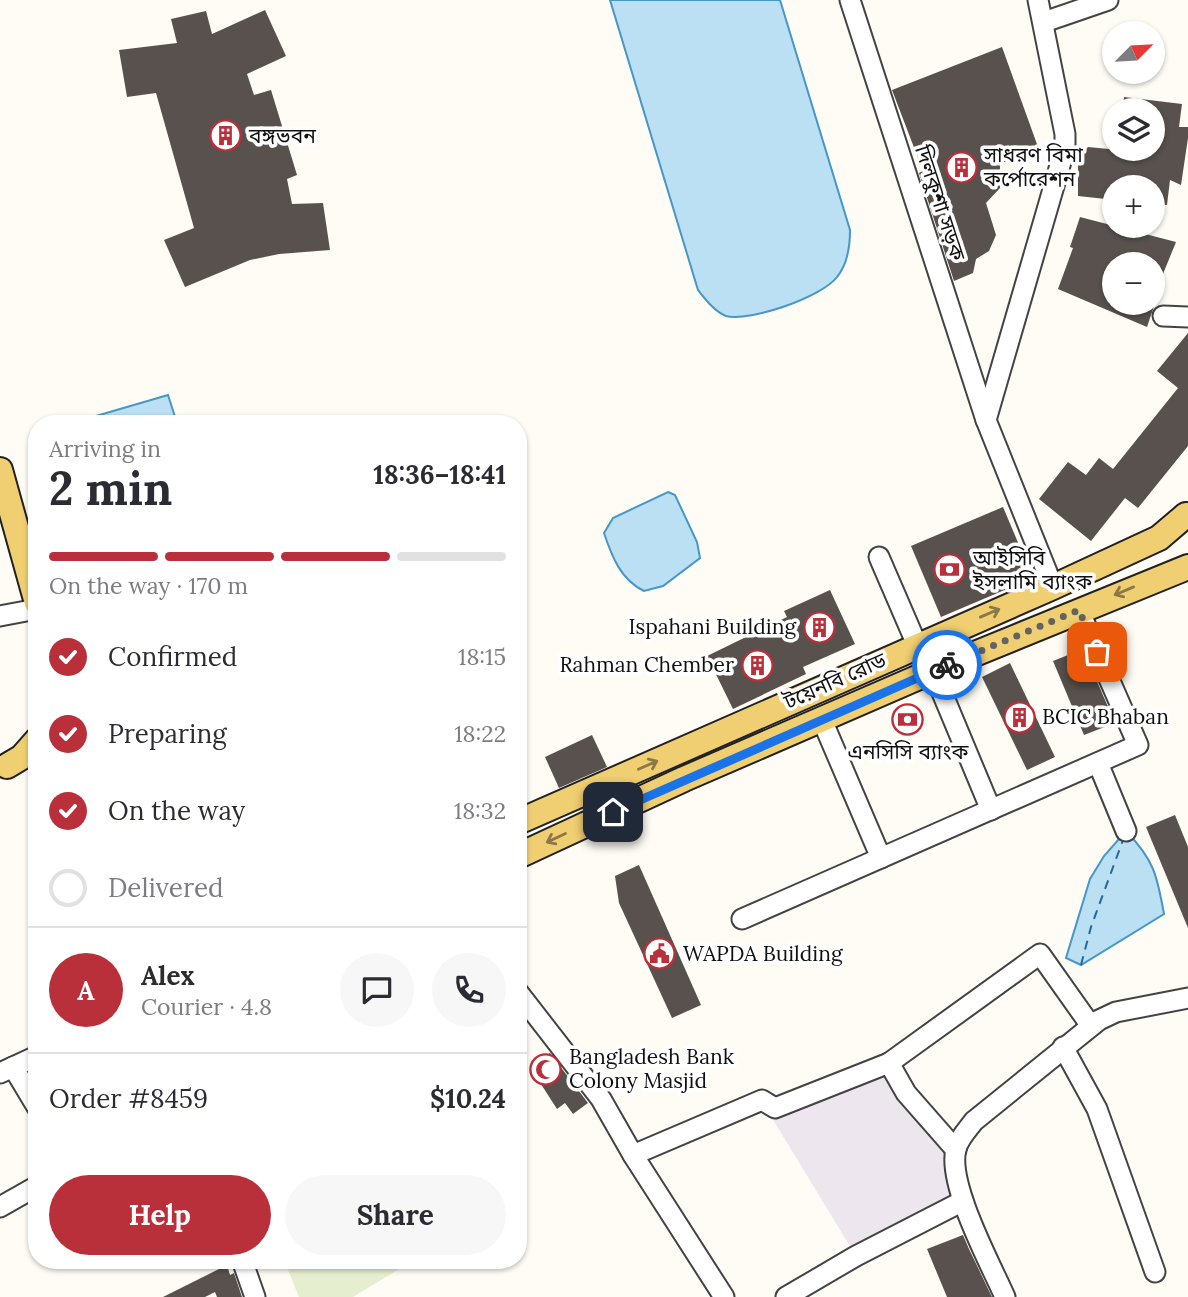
<!DOCTYPE html>
<html lang="en">
<head>
<meta charset="utf-8">
<style>
	:root { --surface:#fff; --page:#f7f7f7; --text:#2b2b33; --muted:#7c7c81; --line:#e1e1e2; --accent:#b92f3a }
	body { margin:0; font-family:Lora,"Noto Sans Bengali",serif; background:var(--page); color:var(--text); height:100vh; display:flex; flex-direction:column; font-size:26px; white-space:nowrap }
	* { box-sizing:border-box; margin:0 }
	p { font-size:23px; color:var(--muted) }
	.icon { flex:none; width:38px; height:38px; fill:none; stroke:currentColor; stroke-width:2; stroke-linecap:round; stroke-linejoin:round }
	.map { position:relative; flex:1; overflow:hidden }
	.sheet { position:absolute; left:28px; top:415px; width:499px; height:854px; display:flex; flex-direction:column; background:var(--surface); border-radius:28px; box-shadow:0 2px 5px #0004 }
	.sheet>* { flex:none }
	.needle { width:46px; rotate:66deg }
	.tools { position:absolute; left:1102px; top:21px; display:grid; gap:14px }
	.tools a { display:grid; place-items:center; width:63px; height:63px; border-radius:50%; background:var(--surface); box-shadow:0 2px 5px #0004; font-size:35px }
	.pin { position:absolute; display:grid; place-items:center; width:60px; height:60px; color:#fff; margin:-30px; border-radius:14px; box-shadow:0 4px 10px #0006 }
	.courier { position:absolute; display:grid; place-items:center; width:70px; height:70px; margin:-35px; border:5px solid #1a73e8; border-radius:50%; background:#fff; color:#222; box-shadow:0 2px 9px #0007 }
	.summary em { font-style:normal; font-weight:700 }
	.summary div { display:flex; flex-direction:column-reverse }
	.summary { display:flex; align-items:center; justify-content:space-between; height:119px; padding:0 21px }
	h1 { font-size:46px; font-weight:700; line-height:52px }
	.bar { display:grid; grid-template-columns:repeat(4,1fr); gap:10px 7px; align-content:center; height:84px; padding:0 21px }
	.bar i { height:9px; border-radius:5px; background:var(--line) }
	.bar .active { background:var(--accent) }
	.bar p { grid-column:span 4 }
	.line { display:flex; align-items:center; gap:18px; padding:0 21px; border-top:2px solid var(--line) }
	.line div { flex:1 }
	.round { display:grid; place-items:center; flex:none; width:74px; height:74px; border-radius:37px; background:var(--page) }
	ol { padding:0 21px; list-style:none }
	li { display:flex; align-items:center; gap:21px; height:77px }
	li p { margin-inline-start:auto }
	li .icon { padding:7px; border-radius:50%; background:var(--accent); color:#fff; stroke-width:4 }
	li:last-child { color:var(--muted) }
	li i { width:38px; height:38px; border:4px solid var(--line); border-radius:50% }
	.primary-button { display:flex; gap:14px; margin-top:auto; padding:14px 21px }
	.primary-button a { flex:1; height:80px; border-radius:42px; background:var(--accent); color:#fff; font-size:28px; font-weight:700; line-height:80px; text-align:center }
	.primary-button a+a { background:var(--page); color:var(--text) }
	.map>svg:first-child { display:block }
	.industrial { fill:#ede6ee }
	.pitch { fill:#e5efd0 }
	.water { fill:#bbe0f3; stroke:#4797c6; stroke-width:2 }
	.lines { fill:none; stroke-linecap:round; stroke-linejoin:round }
	.ferry { stroke:#20699c; stroke-width:2; stroke-dasharray:9 7; stroke-linecap:butt }
	.building { fill:#58514d }
	.minor-casing { stroke:#434343; stroke-width:23 }
	.major-casing { stroke:#212121; stroke-width:28 }
	.minor { stroke:#fff; stroke-width:19 }
	.major { stroke:#f0ce72; stroke-width:24 }
	.oneway { stroke:#8b7846 }
	.done { stroke:#636360; stroke-width:7; stroke-dasharray:0 12.6 }
	.route { stroke:#1a73e8; stroke-width:9 }
	.labels { text-anchor:middle; stroke-width:7; stroke-linejoin:round; paint-order:stroke }
	.poi-label { font-size:21px; fill:#101010; stroke:#fff; text-anchor:start }
	.street-label { font-size:21px; fill:#101010; stroke:#fff }
</style>
</head>
<body>
<div class="map">
<svg width="1188" height="1297" viewBox="0 0 1188 1297">
	<rect width="100%" height="100%" fill="#fefcf4"/>
	<polygon class="industrial" points="892,1070 956,1150 963,1201 856,1256 772,1118"/>
	<polygon class="pitch" points="284,1260 414,1260 353,1297 299,1297"/>
	<g class="water">
		<path d="M610,0h170l70,230c0,15 -3,35 -13,47 -15,20 -87,45 -111,39 -11,-4 -21,-17 -28,-26z"/>
		<polygon points="168,395 177,423 72,423"/>
		<path d="M668,492l7,3 22,47 3,16 -37,28 -19,5c-23,-11 -32,-34 -40,-58l9,-15z"/>
		<path d="M1126,831c28,29 31,44 38,83l-83,51 -15,-7 24,-79 14,-23z"/>
	</g>
	<g class="lines">
		<polyline class="ferry" points="1081,965 1091,927 1123,840"/>
	</g>
	<g class="building">
		<polygon points="265,10 286,56 247,74 254,95 271,90 297,175 287,179 292,204 323,203 330,250 279,254 250,260 185,287 164,240 194,228 156,93 127,97 119,50 177,43 171,19 206,11 212,34"/>
		<polygon points="1002,47 1038,147 1000,164 1000,188 986,203 996,235 989,251 976,259 973,273 954,281 919,173 923,171 892,90"/>
		<polygon points="1124,97 1182,104 1179,127 1188,127 1188,138 1181,185 1170,180 1167,205 1153,204 1153,187 1115,187 1115,200 1078,196 1078,158 1088,147 1119,150 1153,149 1153,110 1123,110"/>
		<polygon points="1080,217 1176,242 1154,296 1153,264 1115,264 1115,303 1155,303 1147,327 1058,289 1073,248 1070,247"/>
		<polygon points="1188,333 1188,446 1138,508 1125,498 1091,541 1039,499 1068,462 1086,475 1099,458 1113,469 1178,388 1157,371"/>
		<polygon points="1003,507 1033,578 941,617 911,546"/>
		<polygon points="830,590 855,644 803,667 806,674 733,709 707,656 787,617 784,611"/>
		<polygon points="1083,649 1115,723 1084,735 1053,661"/>
		<polygon points="1010,663 1055,757 1027,770 982,677"/>
		<polygon points="592,735 607,767 559,788 545,757"/>
		<polygon points="1175,815 1188,847 1188,928 1146,827"/>
		<polygon points="639,865 701,1005 672,1018 619,903 615,876"/>
		<polygon points="550,1053 588,1103 573,1114 565,1103 557,1109 530,1067"/>
		<polygon points="963,1235 969,1249 992,1297 947,1297 927,1249"/>
		<polygon points="227,1265 230,1275 234,1273 242,1297 217,1297 215,1292 205,1297 163,1297"/>
	</g>
	<g class="lines">
		<defs>
			<g id="minor">
				<polyline points="850,0 986,420 1053,587"/>
				<polyline points="1044,22 1108,0"/>
				<polyline points="1163,316 1188,317"/>
				<polyline points="986,420 1065,148 1065,134 1038,0"/>
				<polyline points="879,557 917,645"/>
				<polyline points="0,616 37,609"/>
				<polyline points="933,671 991,810"/>
				<polyline points="822,720 881,858"/>
				<polyline points="1098,763 1126,831"/>
				<polyline points="742,919 1138,745 1079,610"/>
				<polyline points="518,992 601,1099 633,1155 724,1297"/>
				<polyline points="1063,1047 1097,1109 1155,1272"/>
				<polyline points="889,1063 1040,954 1091,1026"/>
				<polyline points="13,1067 37,1107"/>
				<polyline points="0,1073 37,1056"/>
				<polyline points="633,1155 762,1100 775,1108 889,1063 906,1093 956,1150"/>
				<polyline points="0,1207 37,1186"/>
				<polyline points="242,1260 255,1297"/>
				<polyline points="786,1297 856,1256 963,1201"/>
				<path d="M1005,1297c-15,-34 -58,-113 -49,-148 3,-11 12,-20 18,-28l125,-101 17,-8 72,-14"/>
			</g>
			<g id="major">
				<polyline points="0,470 37,603"/>
				<polyline points="7,766 22,757 37,740"/>
				<polyline points="518,822 1053,587 1159,538 1186,515"/>
				<polyline points="518,856 684,779 933,671 1188,567"/>
			</g>
		</defs>
		<use href="#minor" class="minor-casing"/>
		<use href="#major" class="major-casing"/>
		<use href="#minor" class="minor"/>
		<use href="#major" class="major"/>
	</g>
	<defs><path id="oneway-shaft" d="M-6 0H5M1.5-3L5.5 0L1.5 3" fill="none" stroke-width="1.6" stroke-linecap="round" stroke-linejoin="round" transform="scale(1.75)"/></defs>
	<g class="oneway">
		<use href="#oneway-shaft" transform="translate(1124 591) rotate(157)"/>
		<use href="#oneway-shaft" transform="translate(990 613) rotate(-23)"/>
		<use href="#oneway-shaft" transform="translate(648 765) rotate(-24)"/>
		<use href="#oneway-shaft" transform="translate(556 838) rotate(155)"/>
	</g>
	<g class="lines">
		<polyline class="done" points="947,665 1079,610 1097,652"/>
		<polyline class="route" points="613,812 947,665"/>
	</g>
	<defs>
		<symbol id="building-ring" viewBox="-11 -11 22 22"><circle r="9.5" fill="#fff" stroke="#b92f3a" stroke-width="1.5"/><path d="M-4-6H4V6H1V3H-1V6H-4ZM-2.5-4.3h1.7v1.8h-1.7ZM.8-4.3h1.7v1.8H.8ZM-2.5-1h1.7V.8h-1.7ZM.8-1h1.7V.8H.8Z" fill="#b92f3a"/></symbol>
		<symbol id="bank-ring" viewBox="-11 -11 22 22"><circle r="9.5" fill="#fff" stroke="#b92f3a" stroke-width="1.5"/><path d="M-6-4H6V4H-6ZM0-2.3a2.3 2.3 0 1 0 0 4.6a2.3 2.3 0 1 0 0-4.6Z" fill="#b92f3a"/></symbol>
		<symbol id="civic-ring" viewBox="-11 -11 22 22"><circle r="9.5" fill="#fff" stroke="#b92f3a" stroke-width="1.5"/><path d="M-.6-6.5H3V-4.5H.6V-3L4-1V1h2V6H-6V1h2V-1L-.6-3ZM-1.2 2.5V6h2.4V2.5Z" fill="#b92f3a"/></symbol>
		<symbol id="mosque-ring" viewBox="-11 -11 22 22"><circle r="9.5" fill="#fff" stroke="#b92f3a" stroke-width="1.5"/><path d="M3.5-4.9A6 6 0 1 0 3.5 4.9A5 5 0 1 1 3.5-4.9Z" fill="#b92f3a"/></symbol>
	</defs>
	<g fill-rule="evenodd">
		<use href="#building-ring" x="208" y="118" width="35" height="35"/>
		<use href="#building-ring" x="944" y="150" width="35" height="35"/>
		<use href="#bank-ring" x="932" y="552" width="35" height="35"/>
		<use href="#building-ring" x="802" y="610" width="35" height="35"/>
		<use href="#building-ring" x="740" y="648" width="35" height="35"/>
		<use href="#building-ring" x="1002" y="700" width="35" height="35"/>
		<use href="#bank-ring" x="890" y="702" width="35" height="35"/>
		<use href="#civic-ring" x="642" y="936" width="35" height="35"/>
		<use href="#mosque-ring" x="528" y="1052" width="35" height="35"/>
	</g>
	<g class="labels">
		<g class="poi-label">
			<text x="249" y="143">বঙ্গভবন</text>
			<text x="984" y="162">সাধরণ বিমা<tspan x="984" dy="24">কর্পোরেশন</tspan></text>
			<text x="973" y="565">আইসিবি<tspan x="973" dy="24">ইসলামি ব্যাংক</tspan></text>
			<text x="796" y="634" text-anchor="end">Ispahani Building</text>
			<text x="734" y="672" text-anchor="end">Rahman Chember</text>
			<text x="1042" y="724">BCIC Bhaban</text>
			<text x="908" y="759" text-anchor="middle">এনসিসি ব্যাংক</text>
			<text x="683" y="961">WAPDA Building</text>
			<text x="569" y="1064">Bangladesh Bank<tspan x="569" dy="24">Colony Masjid</tspan></text>
		</g>
		<g class="street-label">
			<text transform="translate(940 203) rotate(72)" y="7">দিলকুশা সড়ক</text>
			<text transform="translate(835 681) rotate(-24)" y="7">টয়েনবি রোড</text>
		</g>
	</g>
</svg>
<div class="tools">
<a><svg class="needle" viewBox="-14 -14 28 28"><path d="M0-13l5 13h-10z" fill="#e53935"/><path d="M0 13l5-13h-10z" fill="#7c7c81"/></svg></a>
<a><svg class="icon" aria-label="layers" viewBox="0 0 24 24"><path d="M12 4l9 5-9 5-9-5zM3 14l9 5 9-5"/></svg></a>
<a>+</a>
<a>−</a>
</div>
<div class="pin" style="left:1097px;top:652px;background:#ea580c"><svg class="icon" aria-label="bag" viewBox="0 0 24 24"><path d="M5 8h14l-1 12H6zM9 8a3 3 0 0 1 6 0"/></svg></div>
<div class="pin" style="left:613px;top:812px;background:#1f2937"><svg class="icon" aria-label="home" viewBox="0 0 24 24"><path d="M3 11l9-7 9 7M6 9v11h12V9"/></svg></div>
<div class="courier" style="left:947px;top:665px"><svg class="icon" aria-label="bike" viewBox="0 0 24 24"><circle cx="6" cy="16" r="4"/><circle cx="18" cy="16" r="4"/><path d="M6 16l4-8h5l3 8M10 8l3 8H6M13 5h3"/></svg></div>
<section class="sheet">
<div class="summary"><div><h1>2 min</h1><p>Arriving in</p></div><em>18:36–18:41</em></div>
<div class="bar"><i class="active"></i><i class="active"></i><i class="active"></i><i></i><p>On the way · 170 m</p></div>
<ol>
<li><svg class="icon" aria-label="check" viewBox="0 0 24 24"><path d="M5 12l5 5 9-10"/></svg>Confirmed<p>18:15</p></li>
<li><svg class="icon" aria-label="check" viewBox="0 0 24 24"><path d="M5 12l5 5 9-10"/></svg>Preparing<p>18:22</p></li>
<li><svg class="icon" aria-label="check" viewBox="0 0 24 24"><path d="M5 12l5 5 9-10"/></svg>On the way<p>18:32</p></li>
<li><i></i>Delivered</li>
</ol>
<div class="line" style="height:126px"><b class="round" style="background:var(--accent);color:#fff">A</b><div><b>Alex</b><p>Courier · 4.8</p></div><a class="round"><svg class="icon" aria-label="chat" viewBox="0 0 24 24"><path d="M4 5h16v11H9l-5 4z"/></svg></a><a class="round"><svg class="icon" aria-label="phone" viewBox="0 0 24 24"><path d="M5 4h4l2 5-3 2q2 4 5 5l2-3 5 2v4C11 20 4 13 5 4z"/></svg></a></div>
<div class="line" style="height:91px"><div>Order #8459</div><b>$10.24</b></div>
<div class="primary-button"><a>Help</a><a>Share</a></div>
</section>
</div>
</body>
</html>
